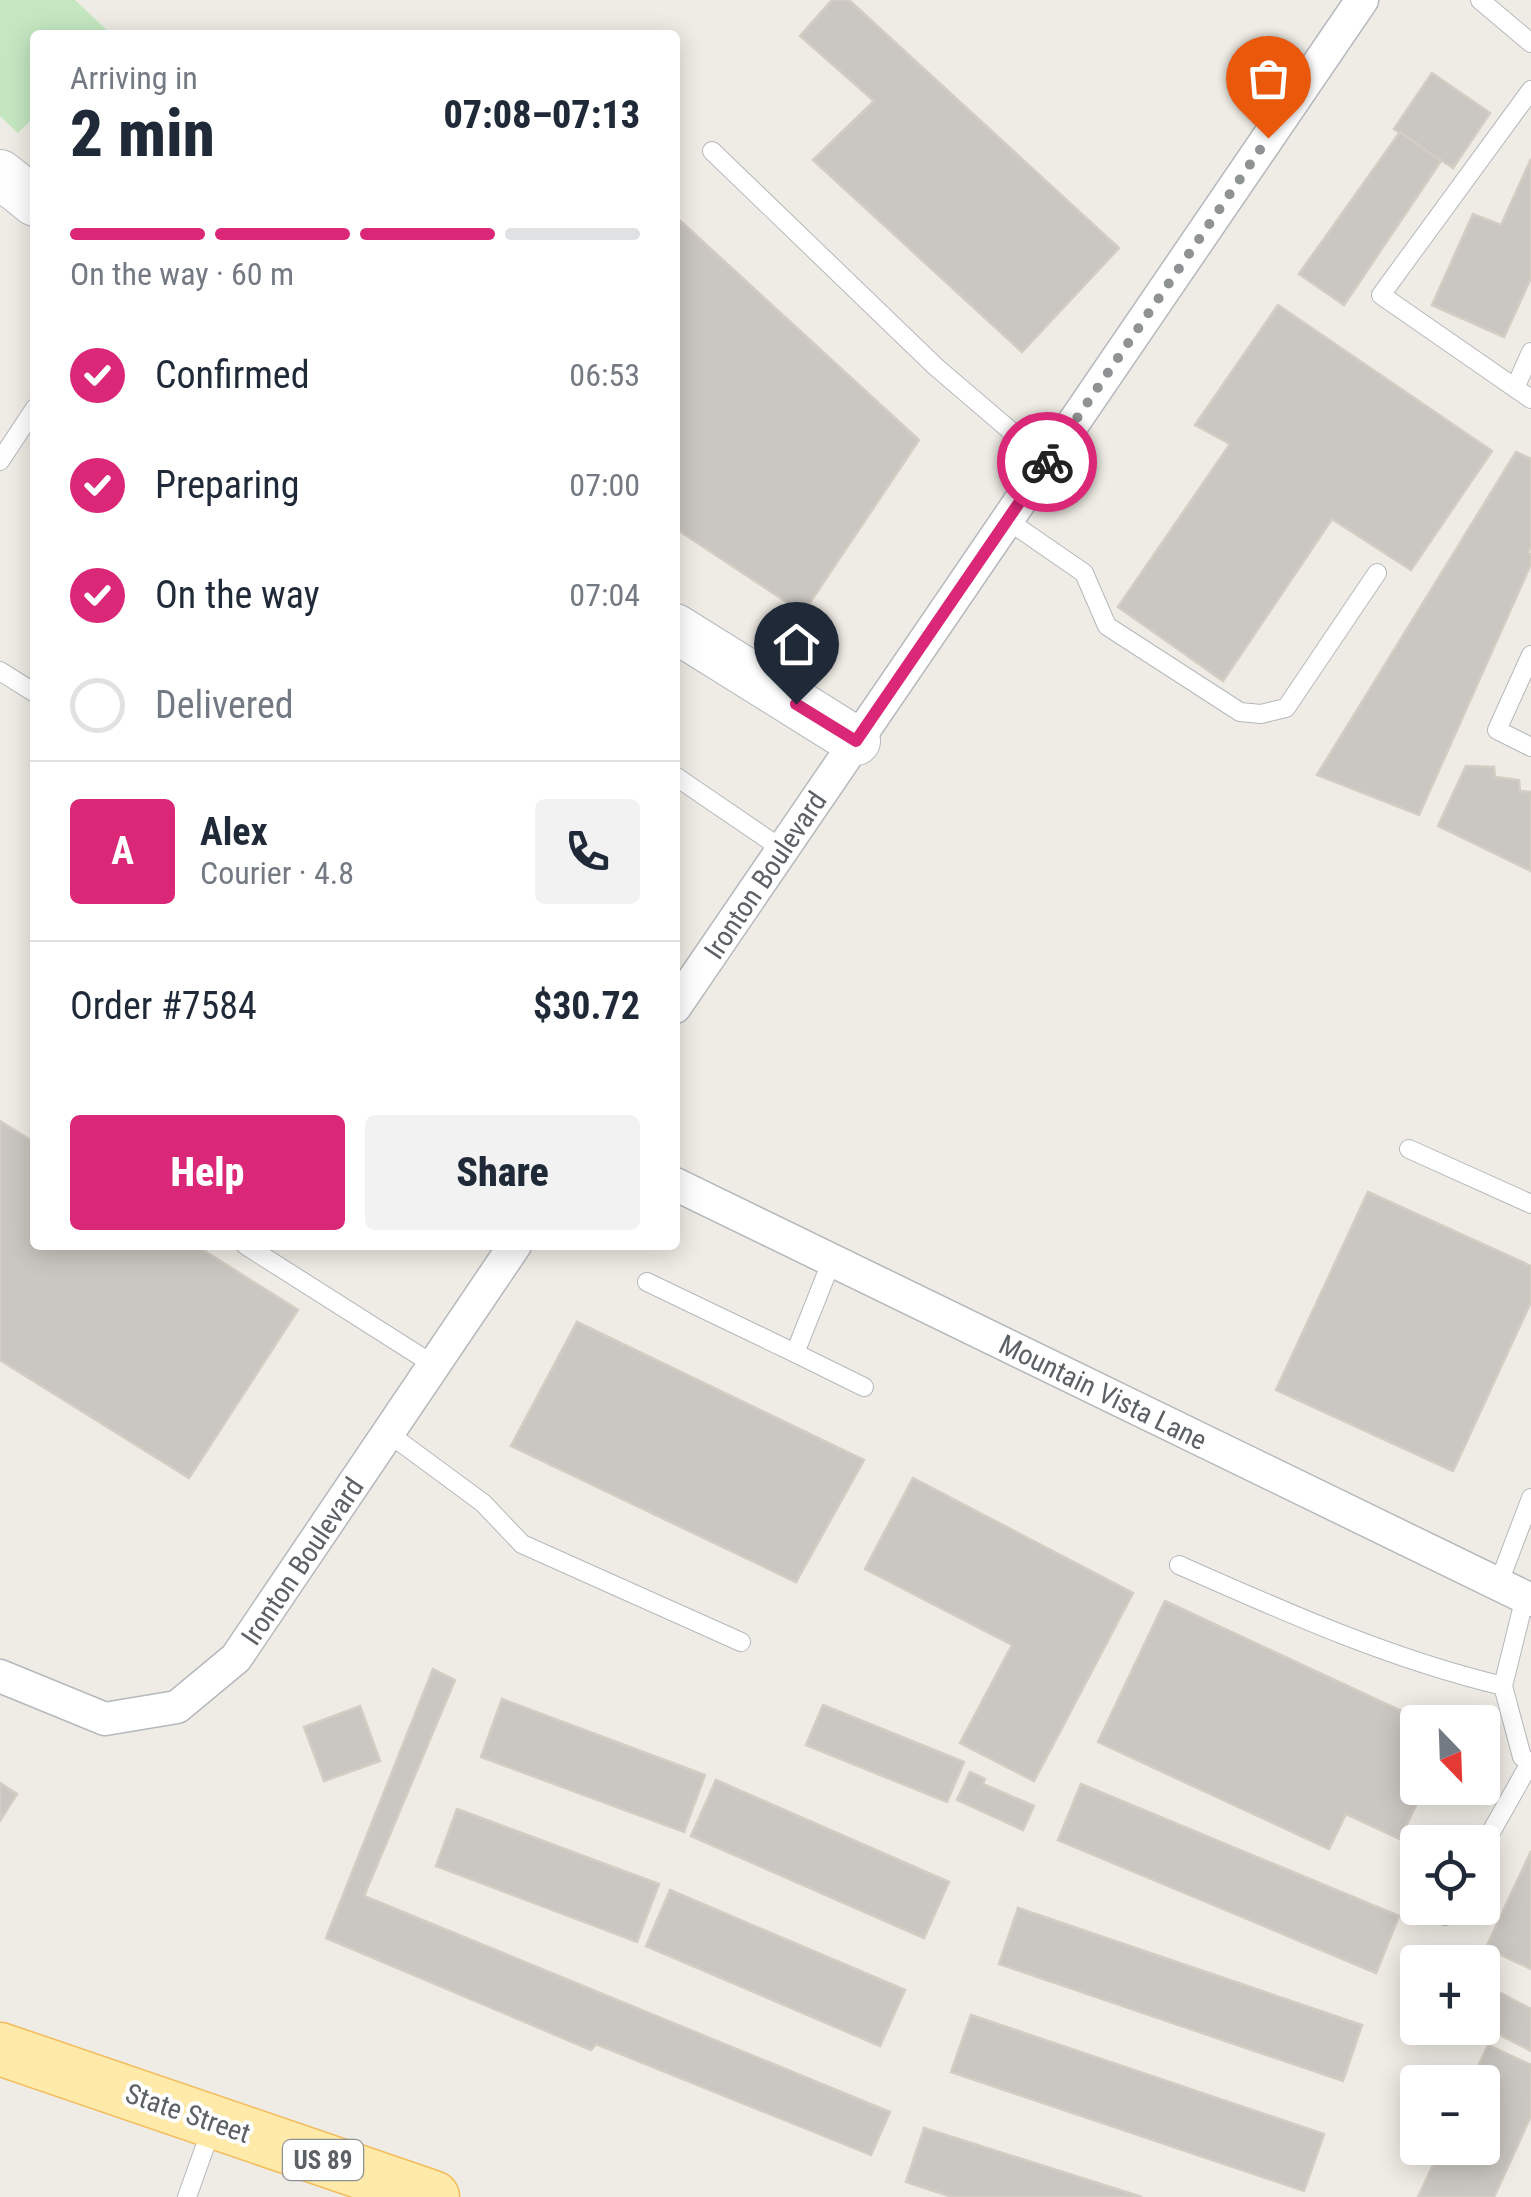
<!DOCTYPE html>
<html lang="en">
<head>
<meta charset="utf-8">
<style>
	:root { --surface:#fff; --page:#f2f2f3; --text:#1f2937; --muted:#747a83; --line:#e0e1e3; --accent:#db2777 }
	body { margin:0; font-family:"Roboto Condensed",sans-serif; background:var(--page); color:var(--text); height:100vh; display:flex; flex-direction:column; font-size:38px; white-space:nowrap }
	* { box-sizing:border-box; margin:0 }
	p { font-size:32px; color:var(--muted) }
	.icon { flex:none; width:55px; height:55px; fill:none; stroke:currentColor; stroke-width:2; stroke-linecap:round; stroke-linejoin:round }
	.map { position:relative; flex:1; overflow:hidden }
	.panel { position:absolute; left:30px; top:30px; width:650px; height:1220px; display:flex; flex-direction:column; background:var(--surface); border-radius:10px; box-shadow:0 5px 25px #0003 }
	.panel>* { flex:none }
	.needle { width:65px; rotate:157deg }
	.controls { position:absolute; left:1400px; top:1705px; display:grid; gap:20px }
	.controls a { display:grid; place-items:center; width:100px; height:100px; border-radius:10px; background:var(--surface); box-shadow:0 5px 25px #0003; font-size:50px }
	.pin { position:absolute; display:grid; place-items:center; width:85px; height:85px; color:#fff; margin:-102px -42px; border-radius:50% 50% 50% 0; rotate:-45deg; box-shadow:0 0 10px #0007 }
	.pin .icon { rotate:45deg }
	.courier { position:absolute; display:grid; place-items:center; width:100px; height:100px; margin:-50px; border:8px solid #db2777; border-radius:50%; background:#fff; color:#222; box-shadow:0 2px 12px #0007 }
	.summary em { font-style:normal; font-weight:800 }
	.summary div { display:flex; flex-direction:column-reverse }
	.summary { display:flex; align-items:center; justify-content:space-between; height:170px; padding:0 40px }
	h1 { font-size:65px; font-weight:800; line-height:75px }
	.bar { display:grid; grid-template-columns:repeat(4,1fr); gap:15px 10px; align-content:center; height:120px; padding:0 40px }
	.bar i { height:12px; border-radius:8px; background:var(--line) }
	.bar .current { background:var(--accent) }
	.bar p { grid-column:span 4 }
	.line { display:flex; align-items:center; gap:25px; padding:0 40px; border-top:2px solid var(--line) }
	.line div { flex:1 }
	.round { display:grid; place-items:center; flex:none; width:105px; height:105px; border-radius:10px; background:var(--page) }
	ol { padding:0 40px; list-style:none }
	li { display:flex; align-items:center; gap:30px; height:110px }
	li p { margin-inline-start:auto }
	li .icon { padding:10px; border-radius:50%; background:var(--accent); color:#fff; stroke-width:4 }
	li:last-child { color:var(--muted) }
	li i { width:55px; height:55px; border:5px solid var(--line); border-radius:50% }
	.action { display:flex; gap:20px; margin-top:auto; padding:20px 40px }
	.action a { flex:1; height:115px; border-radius:10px; background:var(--accent); color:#fff; font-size:40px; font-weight:800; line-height:115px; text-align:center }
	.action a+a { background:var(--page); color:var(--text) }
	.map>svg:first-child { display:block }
	.green { fill:#c4e7c1 }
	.building { fill:#cac7c2; stroke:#d4cdc3; stroke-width:2.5 }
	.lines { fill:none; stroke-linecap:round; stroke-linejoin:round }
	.lane-casing { stroke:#b5b8bc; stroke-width:20 }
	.street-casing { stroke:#b5b8bc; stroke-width:35 }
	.secondary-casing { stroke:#b6babf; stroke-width:50 }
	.primary-casing { stroke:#f3bb59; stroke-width:55 }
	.lane { stroke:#fff; stroke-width:18 }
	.street { stroke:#fff; stroke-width:32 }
	.secondary { stroke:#fff; stroke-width:48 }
	.primary { stroke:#ffeaaa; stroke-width:52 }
	.done { stroke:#8f9292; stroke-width:10; stroke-dasharray:0 18 }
	.route { stroke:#db2777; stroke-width:12 }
	.labels { text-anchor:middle; stroke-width:8; stroke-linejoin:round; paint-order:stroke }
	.shield { fill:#fff; stroke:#8d9093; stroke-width:2.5 }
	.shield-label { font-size:25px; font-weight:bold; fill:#5c6165 }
	.street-label { font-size:28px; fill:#5c6165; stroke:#fff }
</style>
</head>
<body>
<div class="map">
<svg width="1531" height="2197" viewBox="0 0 1531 2197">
	<rect width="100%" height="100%" fill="#efece5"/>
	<polygon class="green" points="0,0 75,0 112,35 35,35 35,116 18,133 0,116"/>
	<g class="building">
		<polygon points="832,0 849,0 1119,248 1022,352 813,160 874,101 800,36"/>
		<polygon points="1432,73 1490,113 1453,168 1394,129"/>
		<polygon points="1400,132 1441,161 1344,305 1299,274"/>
		<polygon points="1531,159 1531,278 1504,337 1432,305 1473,214 1501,225"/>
		<polygon points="675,216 919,440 803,613 675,528"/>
		<polygon points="1278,305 1492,451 1411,570 1332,519 1223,681 1118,607 1230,444 1195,425"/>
		<polygon points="1516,452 1531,459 1531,546 1528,553 1531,554 1531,564 1419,815 1317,775"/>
		<polygon points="1466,766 1494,767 1495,777 1519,780 1520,791 1531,792 1531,871 1438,826"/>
		<polygon points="0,1121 35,1143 35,1245 195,1245 298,1310 189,1478 0,1360"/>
		<polygon points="1368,1192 1531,1266 1531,1302 1453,1471 1276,1390"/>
		<polygon points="577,1322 864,1460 796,1582 511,1446"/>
		<polygon points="913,1478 1133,1593 1034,1781 960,1743 1012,1645 865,1569"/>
		<polygon points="1165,1601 1425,1722 1418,1722 1418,1788 1424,1788 1400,1839 1346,1814 1329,1849 1098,1742"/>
		<polygon points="433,1669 455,1680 364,1896 890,2112 871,2155 596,2044 591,2050 326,1938"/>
		<polygon points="502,1699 705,1775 684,1832 481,1757"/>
		<polygon points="823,1705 964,1762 947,1802 806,1745"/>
		<polygon points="360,1706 380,1761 324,1781 304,1727"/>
		<polygon points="970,1772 985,1779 983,1784 1034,1806 1023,1830 957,1800"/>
		<polygon points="716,1780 949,1882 924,1938 691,1836"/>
		<polygon points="0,1783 17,1794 0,1821"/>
		<polygon points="1081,1784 1399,1916 1376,1973 1058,1840"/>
		<polygon points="457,1809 659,1884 637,1942 436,1866"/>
		<polygon points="1531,1851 1531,1969 1486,1948"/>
		<polygon points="670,1890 905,1990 880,2046 646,1946"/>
		<polygon points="1018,1908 1362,2025 1343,2081 999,1964"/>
		<polygon points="1482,1983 1531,2009 1531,2051 1482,2026"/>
		<polygon points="971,2015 1324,2134 1304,2191 951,2072"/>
		<polygon points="1488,2045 1531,2065 1531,2116 1494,2197 1418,2197 1441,2148 1482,2148 1482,2082 1471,2082"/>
		<polygon points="924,2128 1142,2197 952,2197 906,2182"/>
	</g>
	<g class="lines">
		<defs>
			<g id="lane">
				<polyline points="1480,0 1531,43"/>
				<polyline points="1531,90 1381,295 1531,399"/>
				<polyline points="712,151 936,367 1047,462"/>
				<polyline points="1515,388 1531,352"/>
				<polyline points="0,461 35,408"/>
				<polyline points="1007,520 1084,573 1107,626 1240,712 1261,714 1286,708 1377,573"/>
				<polyline points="1531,655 1497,730 1531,747"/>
				<polyline points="0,671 35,693"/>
				<polyline points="675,776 782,849"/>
				<polyline points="1409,1149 1531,1204"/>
				<polyline points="245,1245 434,1365"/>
				<polyline points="647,1282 795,1353 832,1260"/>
				<polyline points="795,1353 864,1387"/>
				<polyline points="388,1433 483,1503 522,1544 741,1642"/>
				<path d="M1179,1565c106,47 211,94 324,121"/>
				<polyline points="1498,1585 1531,1498"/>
				<polyline points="1525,1597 1503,1686 1522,1757 1531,1764"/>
				<polyline points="1482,1848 1530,1763"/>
				<polyline points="1445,1916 1449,1908"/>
				<polyline points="187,2197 212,2127"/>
			</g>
			<g id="street">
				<polyline points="675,1007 1362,0"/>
				<polyline points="675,1184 1531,1600"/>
				<polyline points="0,1676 105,1719 177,1707 236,1658 515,1245"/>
			</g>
			<g id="secondary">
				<polyline points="0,174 35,202"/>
				<polyline points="675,628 856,741"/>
			</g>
			<polyline id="primary" points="0,2049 433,2197"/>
		</defs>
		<use href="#lane" class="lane-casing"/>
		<use href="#street" class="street-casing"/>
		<use href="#secondary" class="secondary-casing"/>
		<use href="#primary" class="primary-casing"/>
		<use href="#lane" class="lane"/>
		<use href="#street" class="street"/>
		<use href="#secondary" class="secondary"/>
		<use href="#primary" class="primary"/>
	</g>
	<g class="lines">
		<polyline class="done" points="1047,462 1268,138"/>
		<polyline class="route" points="796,704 856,741 1047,462"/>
	</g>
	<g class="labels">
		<rect class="shield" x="283" y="2140" width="80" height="40" rx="8"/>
		<g class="shield-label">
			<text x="323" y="2169">US 89</text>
		</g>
		<g class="street-label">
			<text transform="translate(765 875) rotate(-56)" y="10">Ironton Boulevard</text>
			<text transform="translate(1103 1392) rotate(26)" y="10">Mountain Vista Lane</text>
			<text transform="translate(302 1561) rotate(-56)" y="10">Ironton Boulevard</text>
			<text transform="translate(188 2113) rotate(19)" y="10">State Street</text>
		</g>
	</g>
</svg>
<div class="controls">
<a><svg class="needle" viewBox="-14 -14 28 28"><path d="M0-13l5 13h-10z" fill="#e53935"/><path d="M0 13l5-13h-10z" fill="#747a83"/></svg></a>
<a><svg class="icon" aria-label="locate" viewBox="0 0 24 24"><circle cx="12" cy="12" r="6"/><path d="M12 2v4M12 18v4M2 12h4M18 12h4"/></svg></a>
<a>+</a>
<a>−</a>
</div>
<div class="pin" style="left:1268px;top:138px;background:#ea580c"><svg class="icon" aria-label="bag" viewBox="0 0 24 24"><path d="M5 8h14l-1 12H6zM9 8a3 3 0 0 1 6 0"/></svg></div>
<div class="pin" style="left:796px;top:704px;background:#1f2937"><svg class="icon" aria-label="home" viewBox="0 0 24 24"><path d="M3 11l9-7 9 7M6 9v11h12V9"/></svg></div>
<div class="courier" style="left:1047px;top:462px"><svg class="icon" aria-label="bike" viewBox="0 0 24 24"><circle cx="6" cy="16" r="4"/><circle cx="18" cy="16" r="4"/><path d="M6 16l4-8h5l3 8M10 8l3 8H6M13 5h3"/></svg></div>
<section class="panel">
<div class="summary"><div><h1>2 min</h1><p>Arriving in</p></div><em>07:08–07:13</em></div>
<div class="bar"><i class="current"></i><i class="current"></i><i class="current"></i><i></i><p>On the way · 60 m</p></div>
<ol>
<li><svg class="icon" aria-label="check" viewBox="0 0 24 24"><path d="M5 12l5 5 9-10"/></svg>Confirmed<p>06:53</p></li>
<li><svg class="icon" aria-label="check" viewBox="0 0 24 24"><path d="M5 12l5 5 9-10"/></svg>Preparing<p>07:00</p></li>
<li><svg class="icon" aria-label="check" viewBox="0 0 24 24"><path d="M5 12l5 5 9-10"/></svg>On the way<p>07:04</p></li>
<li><i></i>Delivered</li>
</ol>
<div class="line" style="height:180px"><b class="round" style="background:var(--accent);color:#fff">A</b><div><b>Alex</b><p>Courier · 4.8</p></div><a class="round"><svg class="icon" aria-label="phone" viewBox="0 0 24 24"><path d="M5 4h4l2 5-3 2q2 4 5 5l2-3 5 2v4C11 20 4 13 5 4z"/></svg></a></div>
<div class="line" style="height:130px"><div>Order #7584</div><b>$30.72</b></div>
<div class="action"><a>Help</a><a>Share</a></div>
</section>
</div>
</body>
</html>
